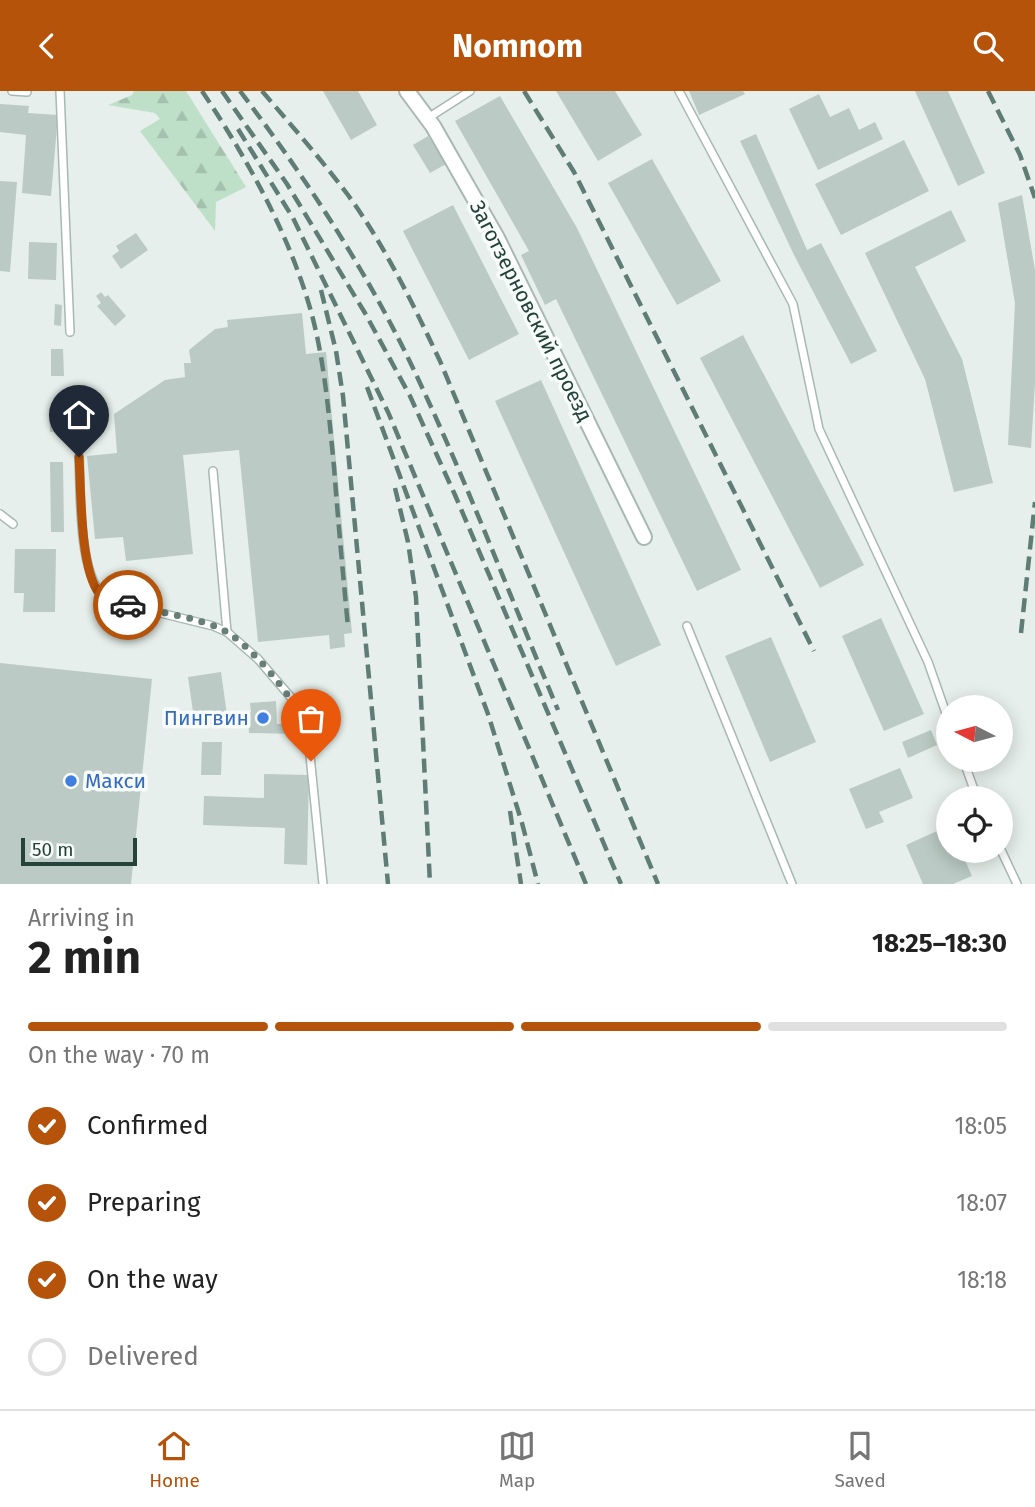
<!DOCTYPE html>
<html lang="en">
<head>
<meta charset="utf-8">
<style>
	:root { --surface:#fff; --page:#f2f2f2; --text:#222; --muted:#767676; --line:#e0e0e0; --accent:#b45309 }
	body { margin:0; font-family:"Fira Sans",sans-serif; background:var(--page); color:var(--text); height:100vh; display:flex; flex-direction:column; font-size:26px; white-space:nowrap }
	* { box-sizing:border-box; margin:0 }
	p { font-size:23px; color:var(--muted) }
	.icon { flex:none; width:38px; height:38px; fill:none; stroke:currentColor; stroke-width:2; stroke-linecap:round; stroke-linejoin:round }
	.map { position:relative; height:793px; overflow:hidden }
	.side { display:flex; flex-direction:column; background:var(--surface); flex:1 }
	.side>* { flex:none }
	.needle { width:46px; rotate:276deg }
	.fabs { position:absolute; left:936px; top:604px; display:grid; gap:14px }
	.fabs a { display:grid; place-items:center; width:77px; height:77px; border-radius:50%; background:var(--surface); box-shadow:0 4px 18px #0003; font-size:35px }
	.scale { position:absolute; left:21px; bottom:18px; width:116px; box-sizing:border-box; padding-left:7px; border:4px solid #24423a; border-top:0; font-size:19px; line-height:24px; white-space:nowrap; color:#24423a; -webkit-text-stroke:5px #f7fbf9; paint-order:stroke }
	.pin { position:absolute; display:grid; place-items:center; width:60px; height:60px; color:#fff; margin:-72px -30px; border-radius:50% 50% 50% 0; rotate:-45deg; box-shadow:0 0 7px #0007 }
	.pin .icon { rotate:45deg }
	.courier { position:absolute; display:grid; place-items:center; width:70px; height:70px; margin:-35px; border:5px solid #b45309; border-radius:50%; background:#fff; color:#222; box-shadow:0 2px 9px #0007 }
	.overview em { font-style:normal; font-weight:700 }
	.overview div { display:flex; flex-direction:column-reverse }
	.overview { display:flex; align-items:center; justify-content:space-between; height:119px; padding:0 28px }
	h1 { font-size:46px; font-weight:700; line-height:52px }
	.bar { display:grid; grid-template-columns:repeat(4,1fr); gap:10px 7px; align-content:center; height:84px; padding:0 28px }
	.bar i { height:9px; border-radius:5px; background:var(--line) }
	.bar .active { background:var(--accent) }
	.bar p { grid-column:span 4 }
	ol { padding:0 28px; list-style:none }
	li { display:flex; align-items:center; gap:21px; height:77px }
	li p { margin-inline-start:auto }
	li .icon { padding:7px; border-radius:50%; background:var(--accent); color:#fff; stroke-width:4 }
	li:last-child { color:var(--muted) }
	li i { width:38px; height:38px; border:4px solid var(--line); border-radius:50% }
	header { display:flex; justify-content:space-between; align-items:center; height:91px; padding:0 28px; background:var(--accent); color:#fff; font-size:32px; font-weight:700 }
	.tab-bar { display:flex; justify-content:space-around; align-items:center; height:98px; border-top:2px solid var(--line); background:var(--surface); font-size:19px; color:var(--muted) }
	.tab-bar a { display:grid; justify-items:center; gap:4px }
	.tab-bar .active { color:var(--accent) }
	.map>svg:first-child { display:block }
	.forest { fill:url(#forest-firs) }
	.building { fill:#bbcac4 }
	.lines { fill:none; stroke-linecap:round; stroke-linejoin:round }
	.service-casing { stroke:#a8b8b2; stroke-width:10 }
	.minor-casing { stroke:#a8b8b2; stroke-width:18 }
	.service { stroke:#fff; stroke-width:7 }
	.minor { stroke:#fff; stroke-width:14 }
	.rail { stroke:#5f7d75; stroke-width:4.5; stroke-dasharray:14 7; stroke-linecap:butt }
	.done { stroke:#687f78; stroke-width:7; stroke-dasharray:0 12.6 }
	.route { stroke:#b45309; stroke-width:9 }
	.shop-dot { fill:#3f7fe0; stroke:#f7fbf9; stroke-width:2.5 }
	.labels { text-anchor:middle; stroke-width:7; stroke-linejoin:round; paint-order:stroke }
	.street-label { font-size:21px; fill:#24423a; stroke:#f7fbf9 }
	.shop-label { font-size:21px; fill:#366cbe; stroke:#f7fbf9; text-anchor:end }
</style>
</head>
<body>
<header><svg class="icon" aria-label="back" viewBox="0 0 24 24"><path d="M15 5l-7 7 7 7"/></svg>Nomnom<svg class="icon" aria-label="search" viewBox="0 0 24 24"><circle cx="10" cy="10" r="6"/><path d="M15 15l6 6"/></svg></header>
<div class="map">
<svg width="1035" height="793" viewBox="0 0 1035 793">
	<defs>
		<pattern id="forest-firs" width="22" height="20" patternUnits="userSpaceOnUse" patternTransform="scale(1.75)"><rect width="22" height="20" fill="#bfe0c8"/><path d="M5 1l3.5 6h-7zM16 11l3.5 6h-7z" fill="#a4c1ad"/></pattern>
	</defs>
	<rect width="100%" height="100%" fill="#e6efeb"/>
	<polygon class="forest" points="134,0 186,0 246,96 216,111 215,140 140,40 160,28 155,22 108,14 132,4"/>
	<g class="building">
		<polygon points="323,0 358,0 377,34 351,49"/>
		<polygon points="556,0 615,0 642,44 598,70"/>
		<polygon points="689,0 743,0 745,3 699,24"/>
		<polygon points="915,0 948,0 985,82 958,95"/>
		<polygon points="819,3 830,26 849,17 859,39 875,31 883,48 818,79 789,18"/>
		<polygon points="500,5 577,137 741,479 697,500 556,208 545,214 521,164 529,160 455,30"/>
		<polygon points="0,13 29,15 28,22 58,24 51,105 22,102 26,44 0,41"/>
		<polygon points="756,43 807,159 821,152 877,260 851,273 795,166 740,50"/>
		<polygon points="428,45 446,73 430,82 413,54"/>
		<polygon points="904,49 929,100 841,144 815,93"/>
		<polygon points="652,68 721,190 677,214 608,92"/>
		<polygon points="0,90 17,91 10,181 0,180"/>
		<polygon points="1022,104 1035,179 1035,292 1031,357 1008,354 1015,212 998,112"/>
		<polygon points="453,114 519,243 469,269 403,140"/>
		<polygon points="951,119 966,150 915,176 962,268 993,392 954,401 925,288 865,162"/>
		<polygon points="136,142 148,159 121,178 112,165 119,160 116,155"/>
		<polygon points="29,151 57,152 56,189 28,188"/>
		<polygon points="101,201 105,206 108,204 126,225 115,235 97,215 101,212 96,205"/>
		<polygon points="55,213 62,214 61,235 54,234"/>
		<polygon points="302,222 306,263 326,261 352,542 344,543 345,556 330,558 329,544 258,551 239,359 183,364 193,463 126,470 123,446 95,448 87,365 117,362 114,323 165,289 185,286 184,272 191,272 189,259 215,238 228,236 227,229"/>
		<polygon points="743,244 864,474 820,497 700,267"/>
		<polygon points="51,258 63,258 64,285 51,285"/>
		<polygon points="541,289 661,554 616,575 495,310"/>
		<polygon points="49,318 60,318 61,340 50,341"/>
		<polygon points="50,371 63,371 64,441 51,441"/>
		<polygon points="15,458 56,458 55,521 23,521 24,502 14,502"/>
		<polygon points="881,527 924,623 884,640 842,545"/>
		<polygon points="771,546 816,651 770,671 725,565"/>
		<polygon points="0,572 152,588 131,793 0,793"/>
		<polygon points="221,581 228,631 195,635 188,586"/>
		<polygon points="276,610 277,633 293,632 294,643 249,642 248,621 251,621 250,612"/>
		<polygon points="931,639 937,654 908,667 902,651"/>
		<polygon points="202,651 222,651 221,684 201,684"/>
		<polygon points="900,677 913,707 879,721 884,731 866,738 849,698"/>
		<polygon points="264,683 309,684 307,774 284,773 285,737 203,734 204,705 264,707"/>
		<polygon points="948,735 948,760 961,760 972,785 953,793 923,793 906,754"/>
	</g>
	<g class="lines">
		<defs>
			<g id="service">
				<polyline points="12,0 27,1"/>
				<polyline points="60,0 70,241"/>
				<polyline points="679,0 793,213 819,338 928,571 948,628"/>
				<polyline points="428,27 470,0"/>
				<path d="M79,366c2,34 -2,123 29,143l105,26 14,6 31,27 36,42 11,24 3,11 15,148"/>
				<polyline points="213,380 227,541"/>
				<polyline points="0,423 13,433"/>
				<polyline points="687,535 792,793"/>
				<polyline points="963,668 977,707"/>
				<polyline points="1001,759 1017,793"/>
			</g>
			<polyline id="minor" points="407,0 433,35 497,147 644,446"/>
		</defs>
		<use href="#service" class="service-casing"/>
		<use href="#minor" class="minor-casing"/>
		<use href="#service" class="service"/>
		<use href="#minor" class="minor"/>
		<g class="rail">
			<path d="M202,0c46,69 88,144 110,224 13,50 17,101 22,152 4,53 9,107 14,160"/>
			<polyline points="222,0 287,93 365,222 410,305 455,404 621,793"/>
			<path d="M240,0c69,91 132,188 180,292 50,107 92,218 138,327"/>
			<path d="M262,0c29,34 59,68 86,104 37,51 65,109 92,166l218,523"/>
			<polyline points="524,0 574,81 814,560"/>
			<polyline points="988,0 1020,64 1035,107"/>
			<polyline points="238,38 293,127 388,321 586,793"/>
			<polyline points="321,199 336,260 343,305 388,793"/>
			<polyline points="367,296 488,623 522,732 538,793"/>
			<polyline points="395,397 408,451 416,506 430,793"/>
			<polyline points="1021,542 1035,411"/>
			<polyline points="510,720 521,793"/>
		</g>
	</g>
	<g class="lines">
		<path class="done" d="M128,514c31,8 67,11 95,25 26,13 70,66 81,93 5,12 6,25 7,38"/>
		<path class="route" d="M79,366c2,32 1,112 20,136 7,9 19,10 29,12"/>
	</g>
	<g class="shop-dot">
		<circle cx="263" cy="627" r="7"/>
		<circle cx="71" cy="690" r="7"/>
	</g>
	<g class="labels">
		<g class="street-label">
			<text transform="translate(531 220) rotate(63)" y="7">Заготзерновский проезд</text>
		</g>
		<g class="shop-label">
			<text x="249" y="634">Пингвин</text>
			<text x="85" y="697" text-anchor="start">Макси</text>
		</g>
	</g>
</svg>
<div class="fabs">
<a><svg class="needle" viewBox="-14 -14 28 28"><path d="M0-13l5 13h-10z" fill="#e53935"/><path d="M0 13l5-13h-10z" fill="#767676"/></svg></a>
<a><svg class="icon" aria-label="locate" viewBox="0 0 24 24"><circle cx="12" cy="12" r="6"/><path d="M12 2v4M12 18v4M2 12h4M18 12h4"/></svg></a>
</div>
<div class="scale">50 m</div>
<div class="pin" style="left:311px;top:670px;background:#ea580c"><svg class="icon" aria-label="bag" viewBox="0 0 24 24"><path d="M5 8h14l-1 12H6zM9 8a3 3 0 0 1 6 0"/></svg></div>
<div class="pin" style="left:79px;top:366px;background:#1f2937"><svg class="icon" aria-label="home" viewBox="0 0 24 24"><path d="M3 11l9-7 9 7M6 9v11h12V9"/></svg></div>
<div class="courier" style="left:128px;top:514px"><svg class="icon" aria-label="car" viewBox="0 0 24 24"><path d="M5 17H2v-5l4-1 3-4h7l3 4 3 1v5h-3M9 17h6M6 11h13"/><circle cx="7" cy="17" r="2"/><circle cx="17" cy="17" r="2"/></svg></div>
</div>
<section class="side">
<div class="overview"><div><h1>2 min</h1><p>Arriving in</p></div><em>18:25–18:30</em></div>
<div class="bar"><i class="active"></i><i class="active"></i><i class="active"></i><i></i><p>On the way · 70 m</p></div>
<ol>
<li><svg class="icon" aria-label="check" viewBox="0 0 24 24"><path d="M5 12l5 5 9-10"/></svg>Confirmed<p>18:05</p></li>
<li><svg class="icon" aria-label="check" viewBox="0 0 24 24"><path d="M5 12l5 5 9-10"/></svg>Preparing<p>18:07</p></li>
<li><svg class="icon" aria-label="check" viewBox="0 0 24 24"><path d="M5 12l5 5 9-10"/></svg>On the way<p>18:18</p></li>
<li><i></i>Delivered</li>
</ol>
</section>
<nav class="tab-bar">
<a class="active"><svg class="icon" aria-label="home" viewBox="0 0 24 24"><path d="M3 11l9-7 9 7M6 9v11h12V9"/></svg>Home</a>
<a><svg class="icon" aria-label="map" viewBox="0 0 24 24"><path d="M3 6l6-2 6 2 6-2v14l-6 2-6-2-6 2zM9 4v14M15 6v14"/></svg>Map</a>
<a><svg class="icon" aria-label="saved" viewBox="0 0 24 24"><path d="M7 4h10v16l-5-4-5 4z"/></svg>Saved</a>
</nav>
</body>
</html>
